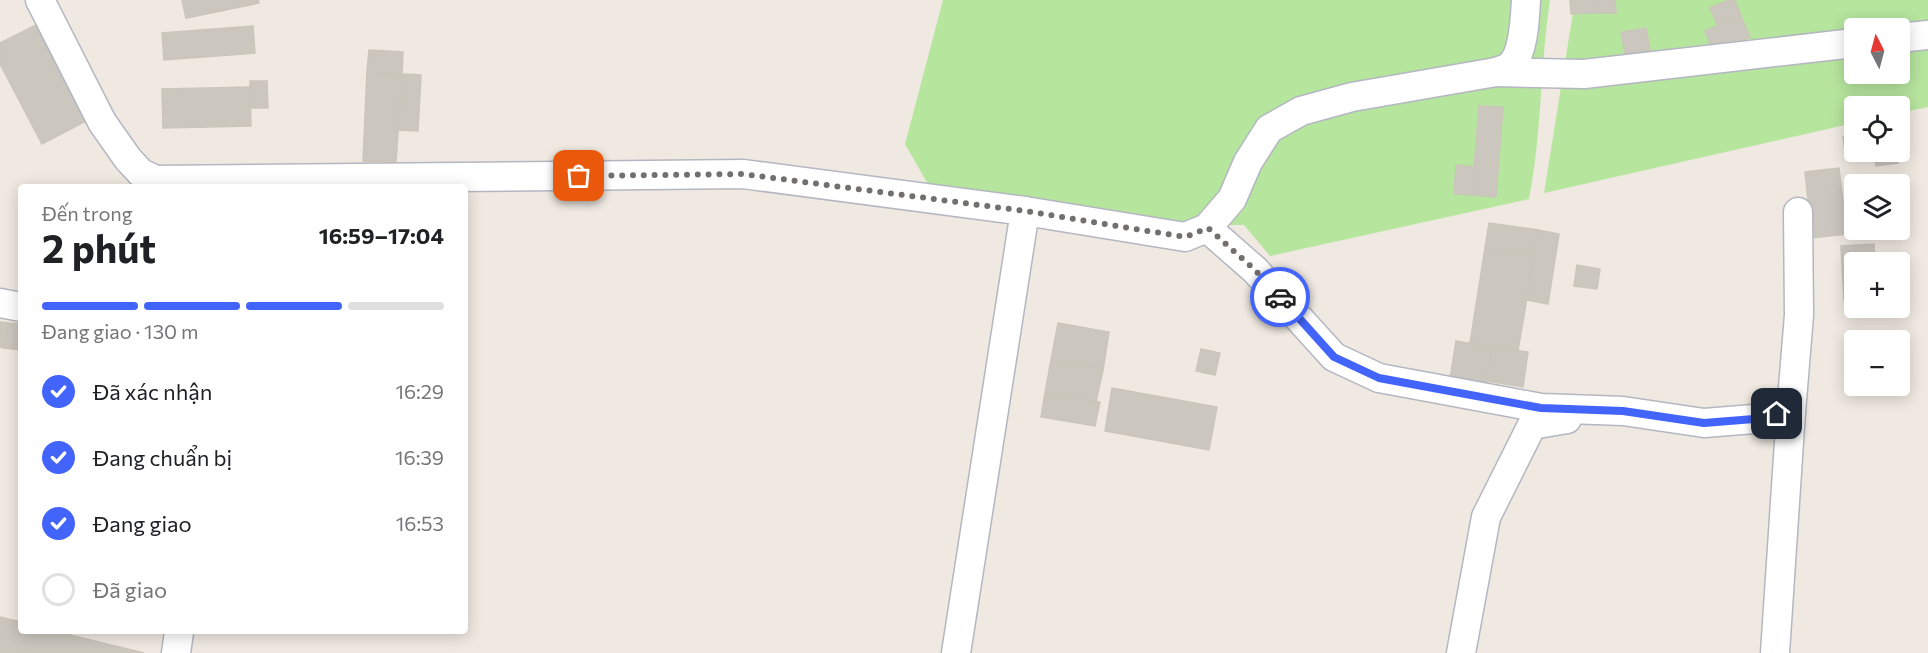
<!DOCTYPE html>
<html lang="vi">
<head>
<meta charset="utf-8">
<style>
	:root { --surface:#fff; --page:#f6f6f6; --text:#202124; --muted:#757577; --line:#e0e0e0; --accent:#4264fb }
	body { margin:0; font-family:Commissioner,sans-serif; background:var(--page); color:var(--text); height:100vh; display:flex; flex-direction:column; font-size:22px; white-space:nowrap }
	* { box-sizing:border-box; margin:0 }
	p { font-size:20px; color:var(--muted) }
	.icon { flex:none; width:33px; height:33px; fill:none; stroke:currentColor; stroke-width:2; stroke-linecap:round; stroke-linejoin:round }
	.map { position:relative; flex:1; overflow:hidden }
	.side { position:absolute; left:18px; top:184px; width:450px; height:450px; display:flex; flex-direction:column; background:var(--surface); border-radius:6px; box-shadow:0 3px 15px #0003 }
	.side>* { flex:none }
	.needle { width:39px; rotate:354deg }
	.controls { position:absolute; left:1844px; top:18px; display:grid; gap:12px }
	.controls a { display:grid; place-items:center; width:66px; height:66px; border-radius:6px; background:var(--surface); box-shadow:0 3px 15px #0003; font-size:30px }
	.pin { position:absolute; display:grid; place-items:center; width:51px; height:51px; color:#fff; margin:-26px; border-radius:12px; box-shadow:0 3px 9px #0006 }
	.courier { position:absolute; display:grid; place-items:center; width:60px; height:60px; margin:-30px; border:4px solid #4264fb; border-radius:50%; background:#fff; color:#222; box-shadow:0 2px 8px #0007 }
	.head em { font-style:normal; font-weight:700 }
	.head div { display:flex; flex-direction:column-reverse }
	.head { display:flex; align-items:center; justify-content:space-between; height:102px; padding:0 24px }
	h1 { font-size:39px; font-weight:700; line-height:45px }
	.bar { display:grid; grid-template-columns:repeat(4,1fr); gap:9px 6px; align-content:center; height:72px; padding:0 24px }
	.bar i { height:8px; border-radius:4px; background:var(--line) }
	.bar .current { background:var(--accent) }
	.bar p { grid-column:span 4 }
	ol { padding:0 24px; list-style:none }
	li { display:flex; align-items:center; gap:18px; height:66px }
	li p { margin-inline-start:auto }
	li .icon { padding:6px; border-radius:50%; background:var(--accent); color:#fff; stroke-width:4 }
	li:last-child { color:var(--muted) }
	li i { width:33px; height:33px; border:3px solid var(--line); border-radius:50% }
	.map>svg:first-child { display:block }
	.green { fill:#b6e59e; fill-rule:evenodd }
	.building { fill:#cbc7bf; stroke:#cbc5ba; stroke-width:1.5 }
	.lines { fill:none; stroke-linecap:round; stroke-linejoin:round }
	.street-casing { stroke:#b4b7c1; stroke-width:31 }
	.street { stroke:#fff; stroke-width:28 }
	.done { stroke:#726f6d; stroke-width:6; stroke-dasharray:0 10.8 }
	.route { stroke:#4264fb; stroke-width:8 }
</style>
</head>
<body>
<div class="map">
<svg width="1928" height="653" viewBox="0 0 1928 653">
	<rect width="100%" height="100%" fill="#efe9e1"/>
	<g class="green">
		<path d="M943,0h607c-10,66 -8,134 -21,199l-259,57 -26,-31h-63l-252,-39 -24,-42z"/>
		<path d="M1575,0h353v107l-29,6v-7h-45v17l-310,70zM1854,28h45v46h-45z"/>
	</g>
	<g class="building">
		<polygon points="182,0 258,0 259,3 186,18"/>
		<polygon points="1570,0 1594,0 1594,13 1571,14"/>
		<polygon points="1594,0 1615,0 1616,13 1594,13"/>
		<polygon points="1729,0 1735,0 1741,16 1718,26 1710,8"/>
		<polygon points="1741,16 1750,37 1713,51 1705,31"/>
		<polygon points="38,24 88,120 42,144 0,64 0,43"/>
		<polygon points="253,26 255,53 164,60 162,33"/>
		<polygon points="1646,28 1650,50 1625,54 1621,32"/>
		<polygon points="369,50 403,52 402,74 367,72"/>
		<polygon points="367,72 402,74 396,162 363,161"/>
		<polygon points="402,74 421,75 418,131 399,130"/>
		<polygon points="250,81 267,81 268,108 250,108"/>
		<polygon points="250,87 251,126 163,128 162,89"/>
		<polygon points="1479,106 1503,107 1496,197 1472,195"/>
		<polygon points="1854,135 1854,152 1874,152 1874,154 1846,158 1843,137"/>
		<polygon points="1874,152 1896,152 1898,163 1876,166"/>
		<polygon points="1456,165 1475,167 1472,195 1454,194"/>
		<polygon points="1839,168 1847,234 1812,238 1805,172"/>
		<polygon points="1489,223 1538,230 1534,256 1485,248"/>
		<polygon points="1538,230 1559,234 1548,304 1527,300"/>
		<polygon points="1874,244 1875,262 1854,262 1854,301 1844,301 1841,246"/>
		<polygon points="1485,248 1534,256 1518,351 1470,343"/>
		<polygon points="1577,265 1600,269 1597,289 1574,286"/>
		<polygon points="0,322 8,323 4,348 0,347"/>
		<polygon points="8,323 21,324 21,350 4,348"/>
		<polygon points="1058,323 1109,332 1103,370 1051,360"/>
		<polygon points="1456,341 1492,347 1485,391 1449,385"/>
		<polygon points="1492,347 1528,352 1523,387 1486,381"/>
		<polygon points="1201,349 1220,353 1215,375 1196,371"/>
		<polygon points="1051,360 1103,370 1096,402 1045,393"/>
		<polygon points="1112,388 1217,407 1209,450 1105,431"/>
		<polygon points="1045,393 1100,402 1095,426 1041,417"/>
		<polygon points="0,617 21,622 21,632 58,632 144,653 0,653"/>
	</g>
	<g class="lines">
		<defs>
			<g id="street">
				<polyline points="40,0 102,122 128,159 141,173 156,180 156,188"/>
				<polyline points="1899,38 1928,35"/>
				<polyline points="1496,72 1584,74 1854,43"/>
				<path d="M156,180l587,-6 282,37 160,26 22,-9 25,-29 16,-37 21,-33 32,-18 51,-14 144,-25c4,-2 11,-3 14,-6 14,-12 15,-49 16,-66"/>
				<polyline points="1207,228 1255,270 1334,357 1379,378 1541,408 1623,411 1704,423 1754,419 1791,412 1799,315 1798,212"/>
				<polyline points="0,303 21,307"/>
				<polyline points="176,653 179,632"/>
				<polyline points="956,653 1025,211"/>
				<polyline points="1461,653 1486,517 1532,425 1567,419"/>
				<polyline points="1775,653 1791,412"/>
			</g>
		</defs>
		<use href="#street" class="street-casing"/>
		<use href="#street" class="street"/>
	</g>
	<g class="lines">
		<polyline class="done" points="579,176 743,174 1025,211 1185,237 1208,228 1255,270 1280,297"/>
		<polyline class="route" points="1280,297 1334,357 1379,378 1541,408 1623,411 1704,423 1754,419 1777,414"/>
	</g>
</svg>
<div class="controls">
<a><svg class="needle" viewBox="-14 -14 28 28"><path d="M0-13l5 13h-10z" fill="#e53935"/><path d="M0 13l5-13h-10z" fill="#757577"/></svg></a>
<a><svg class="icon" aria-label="locate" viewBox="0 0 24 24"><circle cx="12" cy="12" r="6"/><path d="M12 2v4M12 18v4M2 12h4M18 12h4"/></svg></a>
<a><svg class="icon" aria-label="layers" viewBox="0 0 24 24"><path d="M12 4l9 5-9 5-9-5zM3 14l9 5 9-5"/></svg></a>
<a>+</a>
<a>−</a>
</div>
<div class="pin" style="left:579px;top:176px;background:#ea580c"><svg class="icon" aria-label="bag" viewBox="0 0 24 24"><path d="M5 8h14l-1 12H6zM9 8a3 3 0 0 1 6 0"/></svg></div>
<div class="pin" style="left:1777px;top:414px;background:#1f2937"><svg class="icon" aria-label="home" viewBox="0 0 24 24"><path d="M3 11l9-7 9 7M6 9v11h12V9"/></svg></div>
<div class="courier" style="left:1280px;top:297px"><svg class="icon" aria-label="car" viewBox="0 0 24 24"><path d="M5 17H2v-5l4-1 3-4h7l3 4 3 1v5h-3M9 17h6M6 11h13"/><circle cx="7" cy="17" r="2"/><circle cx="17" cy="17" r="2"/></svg></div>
<section class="side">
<div class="head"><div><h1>2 phút</h1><p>Đến trong</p></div><em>16:59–17:04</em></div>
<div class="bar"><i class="current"></i><i class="current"></i><i class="current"></i><i></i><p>Đang giao · 130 m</p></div>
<ol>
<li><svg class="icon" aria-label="check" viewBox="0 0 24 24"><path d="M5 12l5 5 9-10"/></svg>Đã xác nhận<p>16:29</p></li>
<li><svg class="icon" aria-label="check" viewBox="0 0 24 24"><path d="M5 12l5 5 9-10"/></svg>Đang chuẩn bị<p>16:39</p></li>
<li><svg class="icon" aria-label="check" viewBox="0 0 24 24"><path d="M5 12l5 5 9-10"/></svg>Đang giao<p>16:53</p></li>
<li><i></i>Đã giao</li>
</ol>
</section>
</div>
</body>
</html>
